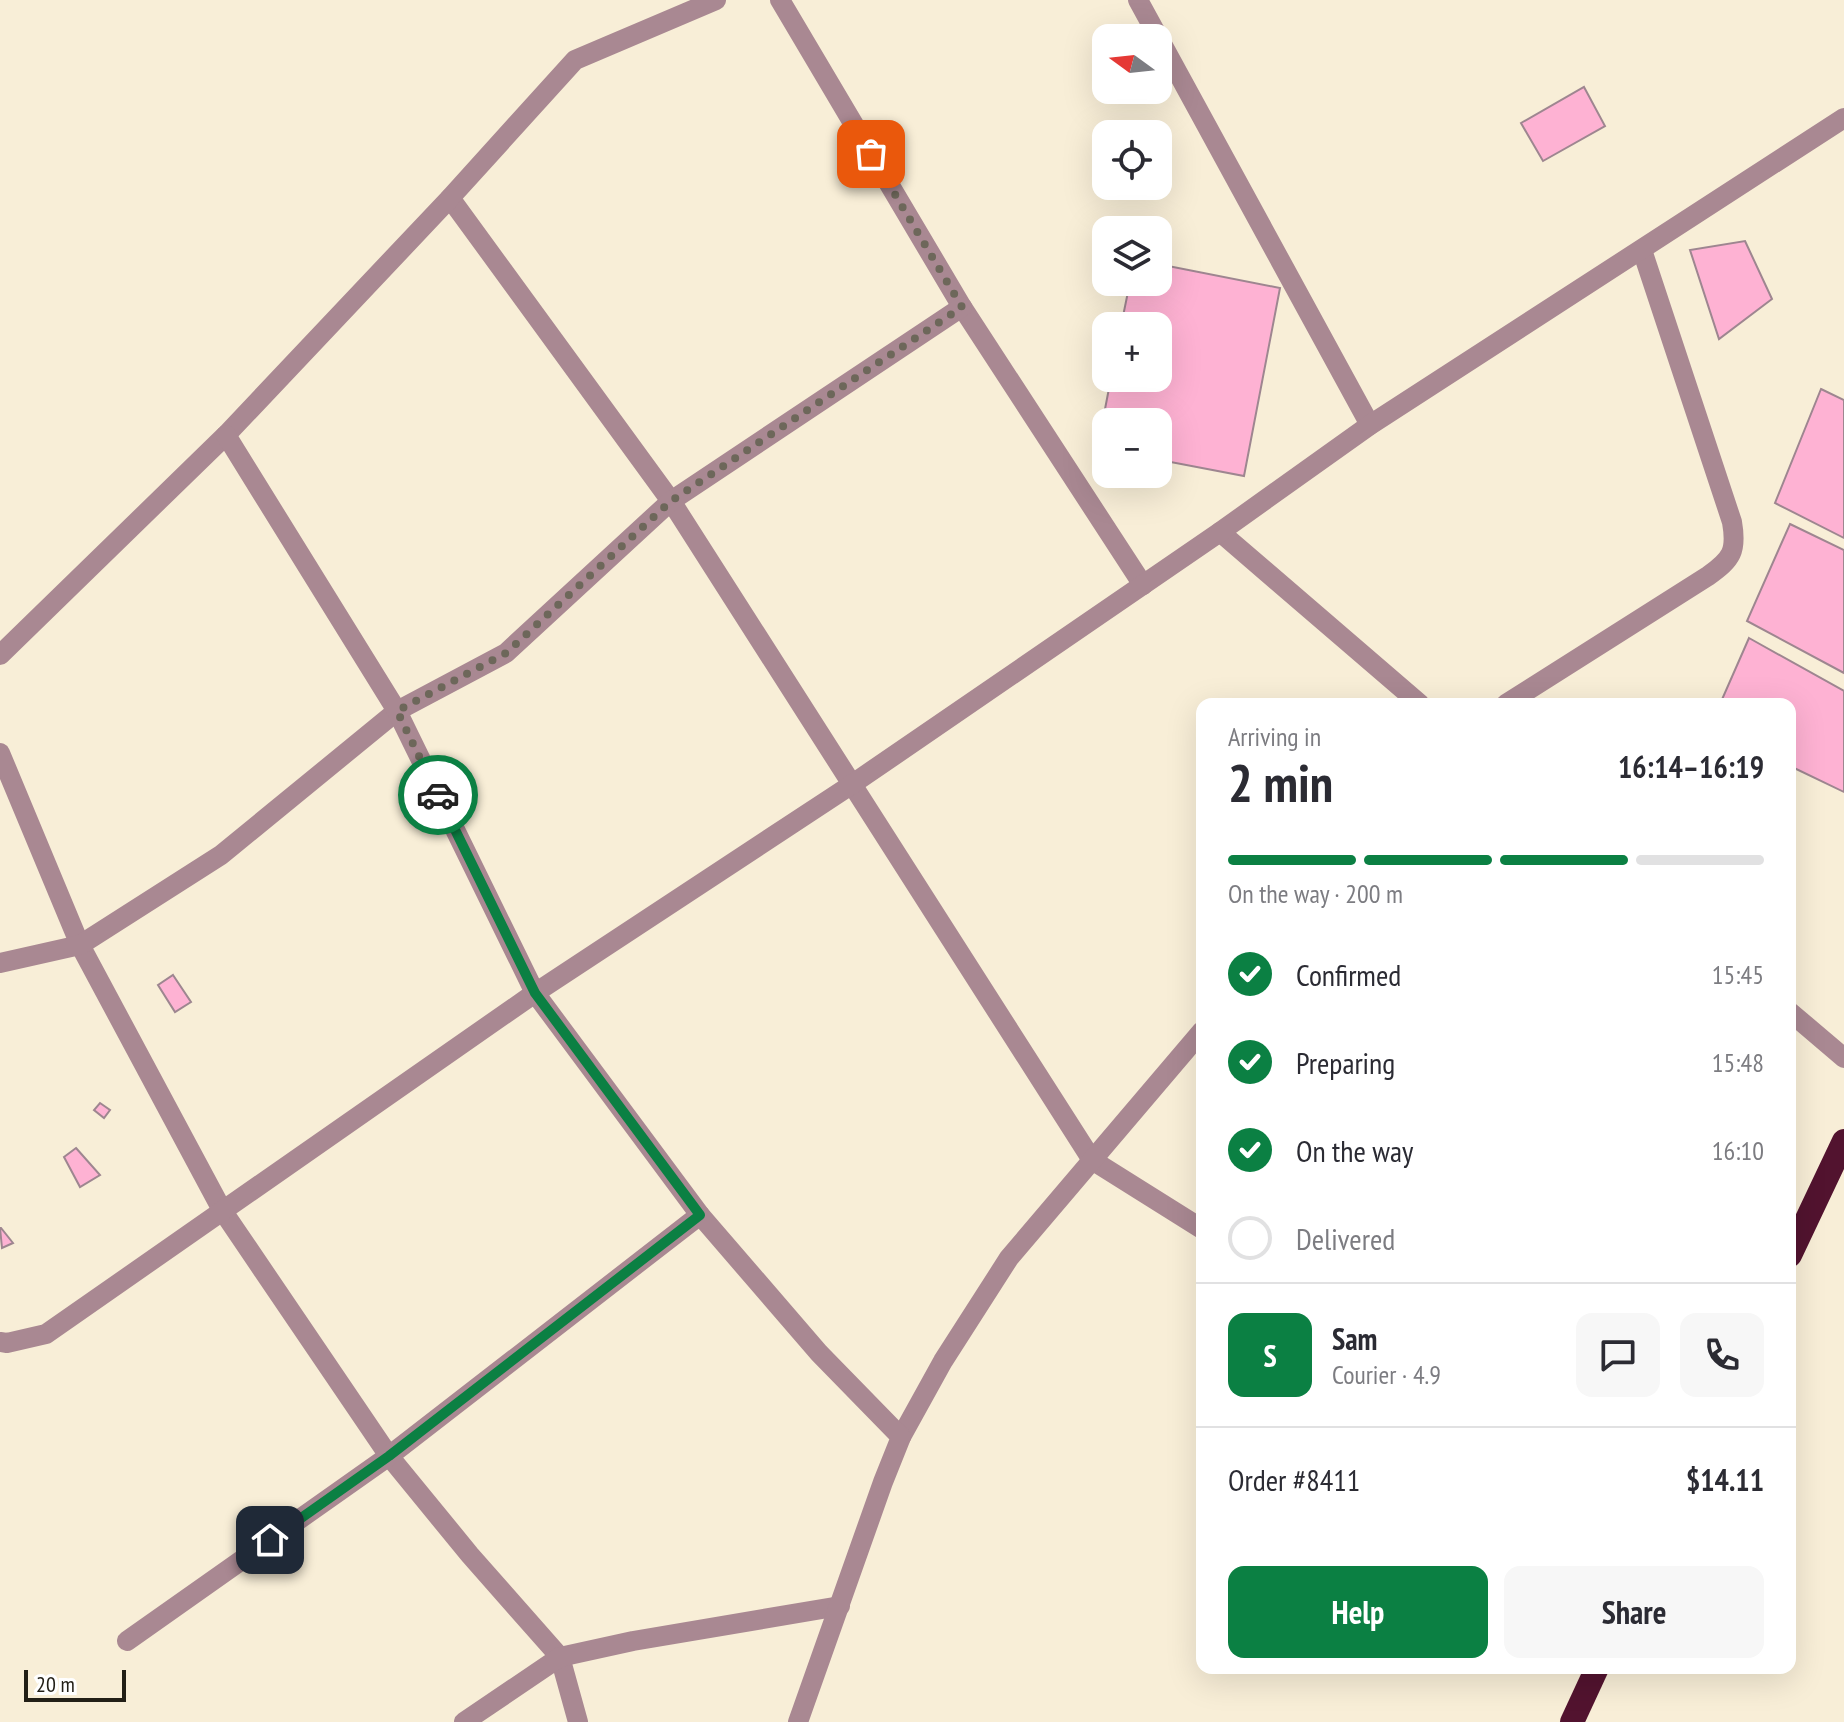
<!DOCTYPE html>
<html lang="en">
<head>
<meta charset="utf-8">
<style>
	:root { --surface:#fff; --page:#f7f7f7; --text:#2b2b33; --muted:#7c7c81; --line:#e1e1e2; --accent:#0b8043 }
	body { margin:0; font-family:"PT Sans Narrow",sans-serif; background:var(--page); color:var(--text); height:100vh; display:flex; flex-direction:column; font-size:30px; white-space:nowrap }
	* { box-sizing:border-box; margin:0 }
	p { font-size:26px; color:var(--muted) }
	.icon { flex:none; width:44px; height:44px; fill:none; stroke:currentColor; stroke-width:2; stroke-linecap:round; stroke-linejoin:round }
	.map { position:relative; flex:1; overflow:hidden }
	.side { position:absolute; left:1196px; top:698px; width:600px; height:976px; display:flex; flex-direction:column; background:var(--surface); border-radius:16px; box-shadow:0 8px 32px #0002 }
	.side>* { flex:none }
	.needle { width:52px; rotate:285deg }
	.controls { position:absolute; left:1092px; top:24px; display:grid; gap:16px }
	.controls a { display:grid; place-items:center; width:80px; height:80px; border-radius:16px; background:var(--surface); box-shadow:0 8px 32px #0002; font-size:40px }
	.scale { position:absolute; left:24px; bottom:20px; width:102px; box-sizing:border-box; padding-left:8px; border:4px solid #221f16; border-top:0; font-size:22px; line-height:28px; white-space:nowrap; color:#221f16; -webkit-text-stroke:6px #fff; paint-order:stroke }
	.pin { position:absolute; display:grid; place-items:center; width:68px; height:68px; color:#fff; margin:-34px; border-radius:16px; box-shadow:0 4px 12px #0006 }
	.courier { position:absolute; display:grid; place-items:center; width:80px; height:80px; margin:-40px; border:6px solid #0b8043; border-radius:50%; background:#fff; color:#222; box-shadow:0 2px 10px #0007 }
	.summary em { font-style:normal; font-weight:600 }
	.summary div { display:flex; flex-direction:column-reverse }
	.summary { display:flex; align-items:center; justify-content:space-between; height:136px; padding:0 32px }
	h1 { font-size:52px; font-weight:600; line-height:60px }
	.bar { display:grid; grid-template-columns:repeat(4,1fr); gap:12px 8px; align-content:center; height:96px; padding:0 32px }
	.bar i { height:10px; border-radius:6px; background:var(--line) }
	.bar .active { background:var(--accent) }
	.bar p { grid-column:span 4 }
	.line { display:flex; align-items:center; gap:20px; padding:0 32px; border-top:2px solid var(--line) }
	.line div { flex:1 }
	.round { display:grid; place-items:center; flex:none; width:84px; height:84px; border-radius:16px; background:var(--page) }
	ol { padding:0 32px; list-style:none }
	li { display:flex; align-items:center; gap:24px; height:88px }
	li p { margin-inline-start:auto }
	li .icon { padding:8px; border-radius:50%; background:var(--accent); color:#fff; stroke-width:4 }
	li:last-child { color:var(--muted) }
	li i { width:44px; height:44px; border:4px solid var(--line); border-radius:50% }
	.cta { display:flex; gap:16px; margin-top:auto; padding:16px 32px }
	.cta a { flex:1; height:92px; border-radius:16px; background:var(--accent); color:#fff; font-size:32px; font-weight:600; line-height:92px; text-align:center }
	.cta a+a { background:var(--page); color:var(--text) }
	.map>svg:first-child { display:block }
	.building { fill:#feb2d3; stroke:#9e8690; stroke-width:2 }
	.lines { fill:none; stroke-linecap:round; stroke-linejoin:round }
	.minor { stroke:#a98892; stroke-width:20 }
	.highway { stroke:#52132f; stroke-width:24 }
	.done { stroke:#6d675a; stroke-width:8; stroke-dasharray:0 14.4 }
	.route { stroke:#0b8043; stroke-width:10 }
</style>
</head>
<body>
<div class="map">
<svg width="1844" height="1722" viewBox="0 0 1844 1722">
	<rect width="100%" height="100%" fill="#f8eed7"/>
	<g class="building">
		<polygon points="1584,87 1605,126 1543,161 1521,123"/>
		<polygon points="1745,241 1772,299 1719,339 1690,250"/>
		<polygon points="1158,264 1280,288 1244,476 1160,460 1167,421 1105,409 1111,378 1158,378 1158,326 1121,326 1130,282 1158,282"/>
		<polygon points="1821,389 1844,400 1844,538 1775,503"/>
		<polygon points="1790,524 1844,550 1844,673 1747,621"/>
		<polygon points="1749,638 1844,691 1844,792 1790,766 1790,704 1720,704"/>
		<polygon points="173,975 191,1002 175,1012 158,985"/>
		<polygon points="100,1103 110,1110 104,1118 94,1110"/>
		<polygon points="76,1148 100,1175 80,1187 64,1157"/>
		<polygon points="0,1228 1,1228 13,1243 2,1248"/>
	</g>
	<g class="lines">
		<g class="minor">
			<polyline points="780,0 962,307 1143,585"/>
			<polyline points="1138,0 1370,425"/>
			<polyline points="450,198 671,501 1092,1160 1202,1229"/>
			<polyline points="1220,532 1420,704"/>
			<polyline points="0,655 226,435 450,198 575,60 716,0"/>
			<path d="M1506,704l202,-128c24,-17 29,-25 24,-54l-90,-272"/>
			<polyline points="0,753 80,945 222,1210 389,1456 470,1555 560,1657 578,1722"/>
			<polyline points="0,963 80,945 221,855 397,711 506,653 671,501 962,307"/>
			<polyline points="1790,1012 1844,1058"/>
			<polyline points="0,1342 7,1343 46,1334 535,993 397,711 226,435"/>
			<polyline points="901,1437 943,1361 1009,1258 1202,1031"/>
			<polyline points="127,1641 389,1456 700,1215"/>
			<polyline points="464,1722 560,1657 633,1641 840,1606"/>
			<polyline points="798,1722 883,1482 901,1437 819,1353 700,1215 535,993 851,785 1220,532 1370,425 1844,118"/>
		</g>
		<g class="highway">
			<polyline points="1790,1255 1844,1141"/>
			<polyline points="1572,1722 1597,1668"/>
		</g>
	</g>
	<g class="lines">
		<polyline class="done" points="438,795 397,711 506,653 671,501 962,307 871,154"/>
		<polyline class="route" points="270,1540 389,1456 700,1215 535,993 438,795"/>
	</g>
</svg>
<div class="controls">
<a><svg class="needle" viewBox="-14 -14 28 28"><path d="M0-13l5 13h-10z" fill="#e53935"/><path d="M0 13l5-13h-10z" fill="#7c7c81"/></svg></a>
<a><svg class="icon" aria-label="locate" viewBox="0 0 24 24"><circle cx="12" cy="12" r="6"/><path d="M12 2v4M12 18v4M2 12h4M18 12h4"/></svg></a>
<a><svg class="icon" aria-label="layers" viewBox="0 0 24 24"><path d="M12 4l9 5-9 5-9-5zM3 14l9 5 9-5"/></svg></a>
<a>+</a>
<a>−</a>
</div>
<div class="scale">20 m</div>
<div class="pin" style="left:871px;top:154px;background:#ea580c"><svg class="icon" aria-label="bag" viewBox="0 0 24 24"><path d="M5 8h14l-1 12H6zM9 8a3 3 0 0 1 6 0"/></svg></div>
<div class="pin" style="left:270px;top:1540px;background:#1f2937"><svg class="icon" aria-label="home" viewBox="0 0 24 24"><path d="M3 11l9-7 9 7M6 9v11h12V9"/></svg></div>
<div class="courier" style="left:438px;top:795px"><svg class="icon" aria-label="car" viewBox="0 0 24 24"><path d="M5 17H2v-5l4-1 3-4h7l3 4 3 1v5h-3M9 17h6M6 11h13"/><circle cx="7" cy="17" r="2"/><circle cx="17" cy="17" r="2"/></svg></div>
<section class="side">
<div class="summary"><div><h1>2 min</h1><p>Arriving in</p></div><em>16:14–16:19</em></div>
<div class="bar"><i class="active"></i><i class="active"></i><i class="active"></i><i></i><p>On the way · 200 m</p></div>
<ol>
<li><svg class="icon" aria-label="check" viewBox="0 0 24 24"><path d="M5 12l5 5 9-10"/></svg>Confirmed<p>15:45</p></li>
<li><svg class="icon" aria-label="check" viewBox="0 0 24 24"><path d="M5 12l5 5 9-10"/></svg>Preparing<p>15:48</p></li>
<li><svg class="icon" aria-label="check" viewBox="0 0 24 24"><path d="M5 12l5 5 9-10"/></svg>On the way<p>16:10</p></li>
<li><i></i>Delivered</li>
</ol>
<div class="line" style="height:144px"><b class="round" style="background:var(--accent);color:#fff">S</b><div><b>Sam</b><p>Courier · 4.9</p></div><a class="round"><svg class="icon" aria-label="chat" viewBox="0 0 24 24"><path d="M4 5h16v11H9l-5 4z"/></svg></a><a class="round"><svg class="icon" aria-label="phone" viewBox="0 0 24 24"><path d="M5 4h4l2 5-3 2q2 4 5 5l2-3 5 2v4C11 20 4 13 5 4z"/></svg></a></div>
<div class="line" style="height:104px"><div>Order #8411</div><b>$14.11</b></div>
<div class="cta"><a>Help</a><a>Share</a></div>
</section>
</div>
</body>
</html>
